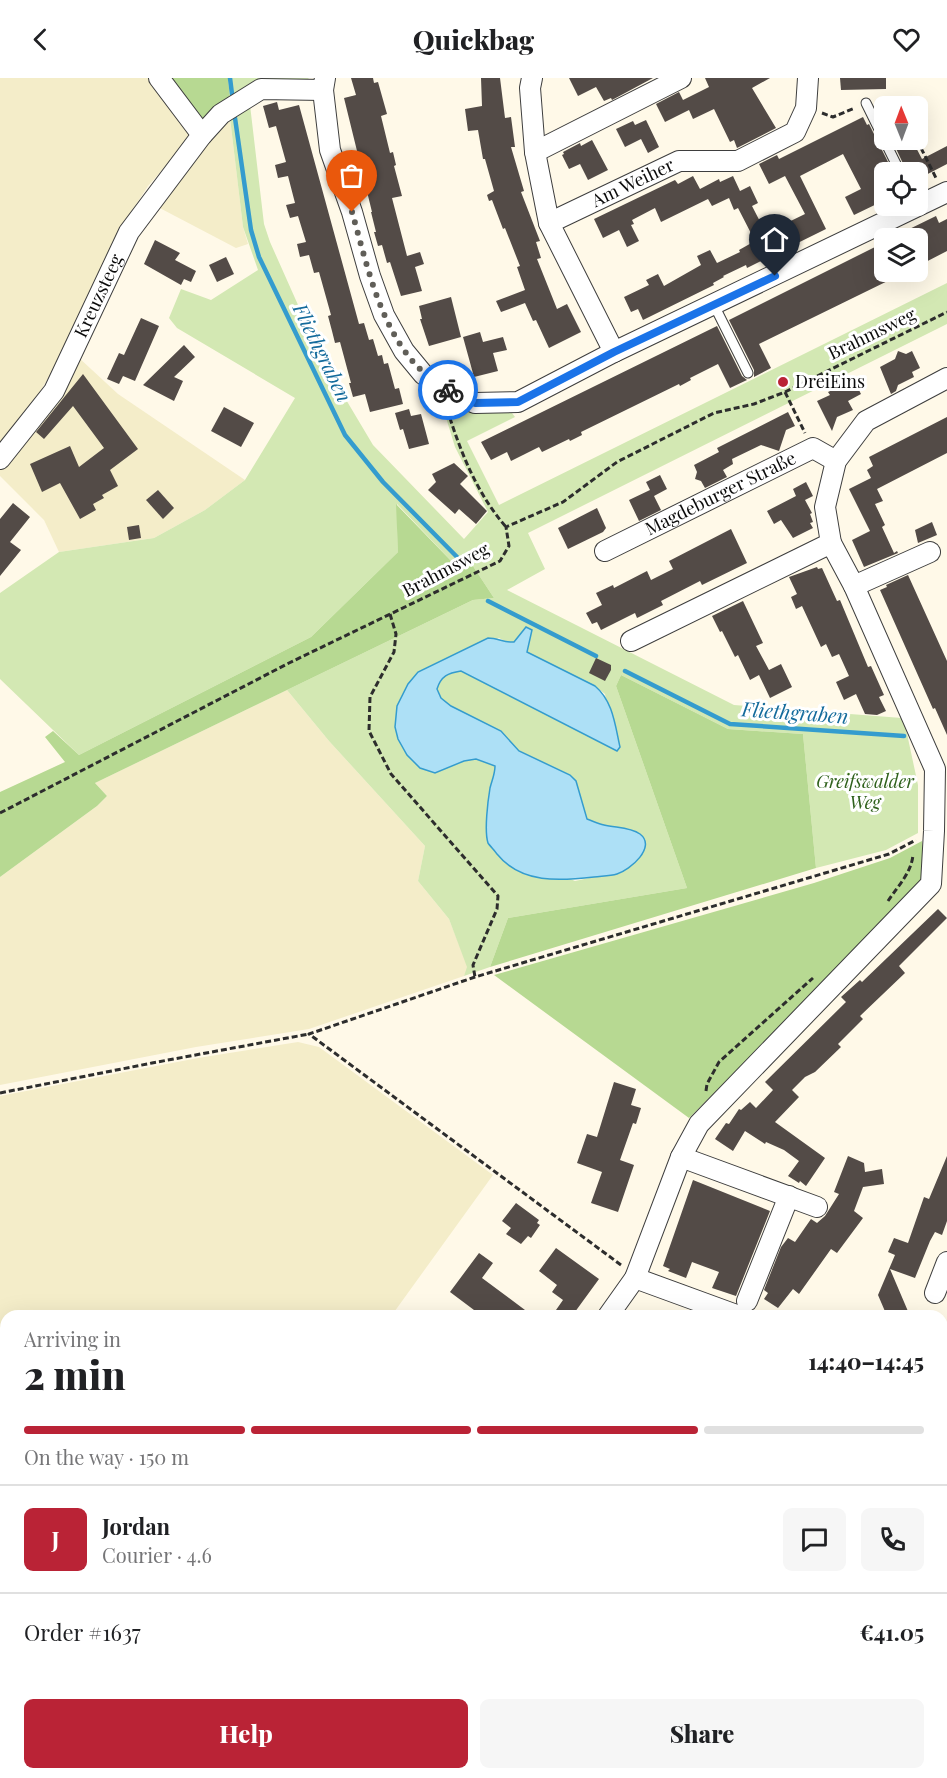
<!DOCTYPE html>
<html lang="en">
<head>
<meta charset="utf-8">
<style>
	:root { --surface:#fff; --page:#f6f6f6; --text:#202124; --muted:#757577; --line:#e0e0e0; --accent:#ba2336 }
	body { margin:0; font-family:"Playfair Display",serif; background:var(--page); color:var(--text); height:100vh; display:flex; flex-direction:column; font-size:22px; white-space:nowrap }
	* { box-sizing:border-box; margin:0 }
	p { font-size:20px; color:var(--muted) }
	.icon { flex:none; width:33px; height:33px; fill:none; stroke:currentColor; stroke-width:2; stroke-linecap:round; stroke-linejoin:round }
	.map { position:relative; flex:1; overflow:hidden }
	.details { position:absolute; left:0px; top:1232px; width:948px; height:470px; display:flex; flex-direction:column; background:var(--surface); border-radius:18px 18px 0 0; box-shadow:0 6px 24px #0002 }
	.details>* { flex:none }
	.needle { width:39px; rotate:359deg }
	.buttons { position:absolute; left:874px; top:18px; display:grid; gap:12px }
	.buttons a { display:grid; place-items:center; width:54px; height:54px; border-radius:9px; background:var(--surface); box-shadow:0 6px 24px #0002; font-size:30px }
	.pin { position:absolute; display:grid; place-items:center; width:51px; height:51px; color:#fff; margin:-62px -26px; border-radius:50% 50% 50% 0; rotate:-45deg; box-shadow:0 0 6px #0007 }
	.pin .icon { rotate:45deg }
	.courier { position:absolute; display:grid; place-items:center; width:60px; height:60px; margin:-30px; border:4px solid #1a73e8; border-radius:50%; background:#fff; color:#222; box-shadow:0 2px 8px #0007 }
	.overview em { font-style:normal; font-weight:800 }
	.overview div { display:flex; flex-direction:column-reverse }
	.overview { display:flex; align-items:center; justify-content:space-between; height:102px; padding:0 24px }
	h1 { font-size:39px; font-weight:800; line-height:45px }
	.bar { display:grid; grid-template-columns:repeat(4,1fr); gap:9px 6px; align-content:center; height:72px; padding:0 24px }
	.bar i { height:8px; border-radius:4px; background:var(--line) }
	.bar .on { background:var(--accent) }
	.bar p { grid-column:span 4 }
	.line { display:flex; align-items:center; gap:15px; padding:0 24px; border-top:2px solid var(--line) }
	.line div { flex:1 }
	.round { display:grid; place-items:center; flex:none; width:63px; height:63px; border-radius:9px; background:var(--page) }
	.action { display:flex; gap:12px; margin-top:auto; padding:12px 24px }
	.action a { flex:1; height:69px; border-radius:9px; background:var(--accent); color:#fff; font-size:24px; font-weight:800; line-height:69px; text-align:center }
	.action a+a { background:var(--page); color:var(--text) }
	header { display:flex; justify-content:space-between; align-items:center; height:78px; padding:0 24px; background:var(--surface); font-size:27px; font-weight:800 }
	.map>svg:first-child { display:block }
	.farmland { fill:#f4edc9 }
	.green { fill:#d3e8b3; fill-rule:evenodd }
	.forest { fill:#b7d992 }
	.water { fill:#ade0f6; stroke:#349cce; stroke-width:1.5 }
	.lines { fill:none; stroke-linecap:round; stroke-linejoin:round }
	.stream { stroke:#349cce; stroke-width:4.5 }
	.building { fill:#534b47 }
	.service-casing { stroke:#3e3e3e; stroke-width:11 }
	.minor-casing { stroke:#3e3e3e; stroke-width:22 }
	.path { stroke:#2d2d2d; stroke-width:3; stroke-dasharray:6 3; stroke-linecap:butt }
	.service { stroke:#fff; stroke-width:9 }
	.minor { stroke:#fff; stroke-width:20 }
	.done { stroke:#605e58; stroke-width:6; stroke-dasharray:0 10.8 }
	.route { stroke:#1a73e8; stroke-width:8 }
	.poi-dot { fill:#ba2336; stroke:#fff; stroke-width:2 }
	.labels { text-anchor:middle; stroke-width:6; stroke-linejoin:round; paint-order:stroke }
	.street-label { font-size:18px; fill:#0b0b0b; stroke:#fff }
	.poi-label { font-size:18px; fill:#0b0b0b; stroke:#fff; text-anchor:start }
	.park-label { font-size:18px; font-style:italic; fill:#2f611c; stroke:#fff }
	.water-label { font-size:20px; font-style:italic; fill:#146b9c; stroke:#fff }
</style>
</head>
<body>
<header><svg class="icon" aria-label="back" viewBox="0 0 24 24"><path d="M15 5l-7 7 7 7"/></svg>Quickbag<svg class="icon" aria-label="heart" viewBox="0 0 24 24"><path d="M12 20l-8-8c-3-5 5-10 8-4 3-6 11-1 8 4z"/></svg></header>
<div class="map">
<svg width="947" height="1700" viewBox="0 0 947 1700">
	<rect width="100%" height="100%" fill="#fff9e8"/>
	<g class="farmland">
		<polygon points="0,0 155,0 192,58 148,108 122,148 63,275 29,332 0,367"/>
		<polygon points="230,40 243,149 248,166 236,170 154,127 210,60"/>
		<polygon points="78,279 118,316 245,402 205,432 154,460 59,474 44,442 0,398 0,392 58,323"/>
		<polygon points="287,612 329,663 425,768 418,803 449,841 468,889 464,898 309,951 196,969 0,1007 0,799 97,728 107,718 95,705"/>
		<polygon points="298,964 319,969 493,1097 392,1237 6,1238 6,1695 272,1695 268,1700 0,1700 0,1018 198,980"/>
		<polygon points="947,1605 947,1700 282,1700 286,1695 942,1695 942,1606"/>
	</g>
	<g class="green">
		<polygon points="228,0 309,0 307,2 230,20"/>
		<path d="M250,27l14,119 6,18 53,119 50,84 91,94 24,-27 -33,-65 -15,-49 37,12 32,-1 6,8 -48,24 32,64 448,-222v41l-419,209 17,36 -38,21 227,115 168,13 4,11 12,56v48l-32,17 -70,18 -13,-134 -75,-5 -107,-54 -5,11 71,202 -179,30 -18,49 -26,9 3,-9 -18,-48 -31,-38 7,-35 -96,-105 -42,-51 186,-90 21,-2 -25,-38 -13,6 -59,-62 1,48 -87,85 -232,118 -79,-76v-86l59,-41 95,-14 51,-28 40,-30 50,-82 -118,-70 -8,-10 12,-29 30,11 47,-30 -15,-43 -13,-109zM526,549l1,25 68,34 10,8 12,57 -156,-80c-13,2 -20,5 -24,17l4,10 10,8 50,25 18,20 51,24 17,44 16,6 27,4 -41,49 -14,3 -87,-38c-1,-18 -1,-36 2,-54 1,-8 5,-15 5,-23l-19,-7 -12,2 -30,12 -14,-5 -2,-96 81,-34 8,4h7z"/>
		<polygon points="942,1474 947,1474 947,1593 942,1595"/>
	</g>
	<g class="forest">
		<polygon points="167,0 228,0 230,20 207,42 199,41"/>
		<polygon points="396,426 456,488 469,482 494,520 473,522 95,705 107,718 97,728 0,799 0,714 65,684 45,659 53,653 79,677 311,559 398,474"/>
		<polygon points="621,597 728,651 803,656 816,790 490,889 508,840 687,810 616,608"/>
		<polygon points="922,763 925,800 920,811 689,1040 494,897 814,805 890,780"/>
	</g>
	<path class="water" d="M526,549l6,3 -5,22 68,34c18,15 20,39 25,61l-3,4 -156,-80c-13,2 -20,5 -24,18l4,9 10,8 50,25 18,20 51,24 6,6 11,38c6,2 11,5 17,6 12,3 26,2 36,9 17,13 -10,36 -23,40 -7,2 -15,2 -23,3 -34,4 -73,7 -97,-23 -2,-3 -7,-8 -9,-11 -4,-12 0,-43 2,-55 2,-8 5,-14 5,-22l-19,-7 -12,2 -29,12 -15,-5 -13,-13 -9,-16 -3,-12 2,-21 11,-22 10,-12 70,-34c10,0 17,5 26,4z"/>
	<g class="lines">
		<g class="stream">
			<polyline points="230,0 232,16"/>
			<polyline points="235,40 251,152 259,179 345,357 383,404 461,483"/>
			<polyline points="488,523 596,578"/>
			<polyline points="625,593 730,646 904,658"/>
		</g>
	</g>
	<g class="building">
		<polygon points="351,0 373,0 374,5 378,4 387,36 381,38 390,75 393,74 396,87 394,88 402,118 392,120 407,178 420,174 424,186 415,189 422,213 401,218 390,184 387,185 382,167 378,168 374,154 376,154 371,134 372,134 344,20 356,17"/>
		<polygon points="481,0 500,0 505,40 511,39 515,69 511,69 524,113 521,114 540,163 536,164 541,180 537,181 557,231 567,226 581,254 549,270 536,242 533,243 525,225 501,234 496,223 525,212 517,189 520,188 505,150 503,151 492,122 489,123 487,117 494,113 485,81 483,81 478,52 468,53 465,31 482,28"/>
		<polygon points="569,0 653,0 612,22 611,20 604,23 596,9 578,18"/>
		<polygon points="705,0 770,0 752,10 776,50 737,70 734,62 730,64 714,31 693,41 689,32 665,44 656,26 679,14 683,22 709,9"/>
		<polygon points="840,0 886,0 886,11 841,12"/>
		<polygon points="277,24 279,32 299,27 359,246 364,245 369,262 373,261 378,278 382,277 384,286 388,285 395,311 399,310 403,326 370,334 365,316 353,319 349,305 351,305 340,264 335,265 332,253 328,238 331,237 319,194 314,195 309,177 300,179 297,166 306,164 298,138 290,140 286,127 295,125 288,98 278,100 275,87 286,84 276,48 269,50 263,28"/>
		<polygon points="863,39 867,47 869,46 893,94 885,94 885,122 854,137 845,119 861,111 843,76 800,98 826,151 747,190 746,187 723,198 724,199 713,205 714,207 643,242 638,231 631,234 624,219 649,207 646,202 658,196 664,208 701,187 697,178 710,172 717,185 740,174 739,172 755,163 738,130 734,132 729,120 712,128 708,121 661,144 655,130 632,142 634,146 631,147 639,163 627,169 619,152 603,160 594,141 675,102 678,106 693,98 700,111 719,101 720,104 733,98 740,113 750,108 758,125 752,128 766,155 805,136 785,98 769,106 759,86 777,77 779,81"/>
		<polygon points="646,42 659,69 648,75 641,61 625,69 616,51 633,43 635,47"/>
		<polygon points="592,62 608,92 588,102 580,86 569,91 562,77 564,76 563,74 580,65 581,68"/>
		<polygon points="892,62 912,62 922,81 947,68 947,86 918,101 918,94 907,94"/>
		<polygon points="936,138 939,145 947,141 947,173 918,188 918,160 891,160"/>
		<polygon points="155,162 180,175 175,182 196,193 191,204 184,201 181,207 144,186"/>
		<polygon points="885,164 885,194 906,194 759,266 771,290 754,299 754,292 729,242"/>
		<polygon points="226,179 234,196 217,204 209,187"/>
		<polygon points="451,219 461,259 429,268 420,241 422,241 419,228"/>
		<polygon points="141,240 159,248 135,303 123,298 119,306 107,301 119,275 124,277"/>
		<polygon points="717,248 742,298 747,302 730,310 718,286 690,300 691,302 680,308 679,306 581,354 582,357 570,363 569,361 542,374 539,369 511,383 507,374 491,382 481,364"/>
		<polygon points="480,254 483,264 503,259 507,272 493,275 498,293 474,299 463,259"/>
		<polygon points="184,267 195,279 174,299 183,303 174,323 143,307"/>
		<polygon points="898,273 906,276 912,273 920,290 912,294 914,299 898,307 896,313 891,316 880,289 895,281"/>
		<polygon points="83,296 138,371 110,392 118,408 102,417 104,420 93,426 96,432 80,441 60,405 42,414 30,386 70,368 79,389 104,370 73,328 44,361 36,354"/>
		<polygon points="854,302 861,316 848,323 853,332 837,339 832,353 817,323 830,317 828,314"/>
		<polygon points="224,329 254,345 241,369 211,353"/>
		<polygon points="409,331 411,338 421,336 429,366 409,371 403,351 400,352 395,335"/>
		<polygon points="788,334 795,348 786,352 779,373 761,367 732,381 733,386 723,392 727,399 705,410 701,403 695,401 697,394 694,387 719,374 717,370"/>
		<polygon points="947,339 947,375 877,411 883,423 875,426 885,447 882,449 894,475 897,473 898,475 864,489 852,462 870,453 849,411 871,400 867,392 873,388 869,379"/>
		<polygon points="454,385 468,398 460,406 487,433 476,446 459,431 455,436 428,412 436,404 432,396"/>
		<polygon points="660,397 667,411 654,418 661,432 639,443 629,422 650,412 646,404"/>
		<polygon points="806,404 813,418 805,422 812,435 810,436 813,444 810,445 813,450 793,460 781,442 774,446 767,433 796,418 793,411"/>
		<polygon points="158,412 174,430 163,441 146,422"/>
		<polygon points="13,425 30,439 10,464 21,472 0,498 0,441"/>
		<polygon points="597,430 606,450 603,454 568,471 558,450"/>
		<polygon points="932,444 937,457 918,465 915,452"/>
		<polygon points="139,447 141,460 129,462 127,449"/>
		<polygon points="731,451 747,485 702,507 700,503 661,523 663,527 637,540 635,535 601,552 597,544 592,546 586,535 602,527 596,515 613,507 614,510 647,493 651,502 673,491 669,483"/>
		<polygon points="817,489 818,491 822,490 837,523 840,522 868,589 871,588 884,617 879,619 886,633 877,637 865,636 856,616 844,622 836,604 849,598 839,576 832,579 826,566 821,569 802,528 796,531 791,519 797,516 789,499"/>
		<polygon points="908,497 947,583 947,657 935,630 933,631 880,512 887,509 886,507"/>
		<polygon points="743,523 763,565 756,568 769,592 781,586 792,609 770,620 759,597 750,602 738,577 735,579 722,553 720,554 712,538"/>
		<polygon points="596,580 611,587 611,592 605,603 589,595"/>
		<polygon points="938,831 947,840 899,888 905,895 860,938 863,941 838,966 841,969 815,994 805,999 792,1012 799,1019 775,1044 825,1080 806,1108 800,1103 799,1105 788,1098 799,1083 784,1072 766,1064 765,1066 745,1053 733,1073 715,1061 726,1045 729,1046 739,1031 741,1032 750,1024 756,1030 773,1012 765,1004 846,924 841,919 860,902 862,904"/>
		<polygon points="614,1004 636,1011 631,1027 641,1030 636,1046 633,1045 620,1082 634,1087 618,1134 591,1125 602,1094 577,1085 587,1056 597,1059"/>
		<polygon points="848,1078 864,1085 865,1094 882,1091 884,1106 863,1109 854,1133 863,1140 837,1175 831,1171 799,1216 793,1211 778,1230 764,1221 768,1215 764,1212 781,1169 788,1160 795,1164 811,1141 817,1145 825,1138 839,1116 834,1114"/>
		<polygon points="947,1078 947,1143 942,1157 935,1154 930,1163 915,1200 890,1191 910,1238 887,1238 878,1217 895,1177 888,1174 894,1160 908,1165 924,1119 929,1121"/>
		<polygon points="693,1102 770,1133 736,1218 712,1210 719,1194 692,1184 686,1200 668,1193 670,1191 663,1188"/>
		<polygon points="516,1125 539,1142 537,1145 540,1147 531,1160 528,1158 521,1166 506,1156 511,1150 502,1143"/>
		<polygon points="556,1170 599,1201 572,1238 564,1238 556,1232 563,1222 552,1214 557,1207 539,1193"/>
		<polygon points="479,1175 493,1185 482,1200 533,1238 482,1238 450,1214"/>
	</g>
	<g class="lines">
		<defs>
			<g id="service">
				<polyline points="866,25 900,94"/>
				<polyline points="714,227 748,295"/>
			</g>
			<g id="minor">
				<polyline points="159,0 202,57"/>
				<polyline points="325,0 323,12 330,72 352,134 370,198 384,237 404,273 423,296 446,311 475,325 518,324 614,274 947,114"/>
				<polyline points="532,0 530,10 535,74 549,145 614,274"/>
				<polyline points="535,74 681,0"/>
				<path id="s1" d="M549,145l130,-62h59l57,-29 11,-24 2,-30"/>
				<path id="s2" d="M0,381l54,-68 75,-159 73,-97 19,-21 40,-25 62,1"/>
				<polyline points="831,465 825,429 836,383 866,343 947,300"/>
				<path id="s3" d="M605,473l208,-103 23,13"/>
				<polyline points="631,563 831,465 854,508 930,474"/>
				<polyline points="681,1079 817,1129"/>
				<polyline points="635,1200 739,1238"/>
				<polyline points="935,1215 947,1184"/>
				<polyline points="747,1223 789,1118"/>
				<polyline points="608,1238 635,1200 681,1079 699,1046 931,806 934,753 935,691 854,508"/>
				<polyline points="942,1340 947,1343"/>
				<polyline points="942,1601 947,1599"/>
			</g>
		</defs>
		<use href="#service" class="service-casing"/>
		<use href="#minor" class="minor-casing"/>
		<g class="path">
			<polyline points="878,23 896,21 900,28"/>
			<polyline points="822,35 833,39 855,30"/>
			<polyline points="917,62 936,100"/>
			<polyline points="785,314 805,355"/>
			<path d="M447,331c14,44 29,83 59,118"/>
			<polyline points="390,536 396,556 394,574 370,619 369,653 391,696 498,818 497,831 473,887 475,899"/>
			<polyline points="0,735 289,585 500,483 509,468 506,449 563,424 617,384 714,335 754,326 785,314 947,234"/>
			<path d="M888,823c10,-15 24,-29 25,-47"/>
			<polyline points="706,1013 707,1006 719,984 813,900"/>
			<polyline points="0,1015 152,985 309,956"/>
			<polyline points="621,1187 309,956 475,899 889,776 916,762"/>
			<polyline points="273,1700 277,1695"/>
		</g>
		<use href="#service" class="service"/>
		<use href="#minor" class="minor"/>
	</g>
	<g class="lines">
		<path class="done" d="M352,134c18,63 33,144 96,178"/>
		<polyline class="route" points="448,312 475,325 518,324 614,274 775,198"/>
	</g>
	<circle class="poi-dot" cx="783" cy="304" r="6"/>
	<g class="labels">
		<g class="street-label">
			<text dy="6" stroke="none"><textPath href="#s1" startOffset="93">Am Weiher</textPath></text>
			<text dy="6" stroke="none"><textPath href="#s2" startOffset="192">Kreuzsteeg</textPath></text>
			<text transform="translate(872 256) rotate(-26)" y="6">Brahmsweg</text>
			<text dy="6" stroke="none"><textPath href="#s3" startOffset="129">Magdeburger Straße</textPath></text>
			<text transform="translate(446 492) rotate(-28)" y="6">Brahmsweg</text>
		</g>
		<g class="poi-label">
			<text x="795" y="310">DreiEins</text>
		</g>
		<g class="park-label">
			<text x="865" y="710">Greifswalder<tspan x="865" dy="21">Weg</tspan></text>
		</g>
		<g class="water-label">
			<text transform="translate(322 275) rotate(64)" y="7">Fliethgraben</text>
			<text transform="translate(795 635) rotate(4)" y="7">Fliethgraben</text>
		</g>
	</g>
</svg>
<div class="buttons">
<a><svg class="needle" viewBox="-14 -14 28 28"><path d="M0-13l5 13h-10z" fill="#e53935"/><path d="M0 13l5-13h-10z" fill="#757577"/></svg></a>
<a><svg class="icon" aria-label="locate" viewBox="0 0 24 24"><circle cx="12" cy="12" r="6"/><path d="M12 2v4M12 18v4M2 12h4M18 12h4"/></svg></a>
<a><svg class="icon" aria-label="layers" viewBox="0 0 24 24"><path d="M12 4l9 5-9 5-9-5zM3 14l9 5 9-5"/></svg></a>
</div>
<div class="pin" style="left:352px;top:134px;background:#ea580c"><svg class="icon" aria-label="bag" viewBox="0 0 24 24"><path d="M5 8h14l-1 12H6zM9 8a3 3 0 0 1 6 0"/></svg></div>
<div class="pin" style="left:775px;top:198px;background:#1f2937"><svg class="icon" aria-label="home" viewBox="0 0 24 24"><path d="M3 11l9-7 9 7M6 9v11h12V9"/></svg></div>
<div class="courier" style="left:448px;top:312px"><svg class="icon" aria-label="bike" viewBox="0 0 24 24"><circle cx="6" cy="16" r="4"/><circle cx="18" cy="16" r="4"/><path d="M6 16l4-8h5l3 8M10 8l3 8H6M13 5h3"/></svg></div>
<section class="details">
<div class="overview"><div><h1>2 min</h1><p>Arriving in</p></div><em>14:40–14:45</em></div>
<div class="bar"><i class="on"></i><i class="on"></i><i class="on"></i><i></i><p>On the way · 150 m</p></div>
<div class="line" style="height:108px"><b class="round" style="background:var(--accent);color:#fff">J</b><div><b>Jordan</b><p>Courier · 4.6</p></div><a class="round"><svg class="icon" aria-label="chat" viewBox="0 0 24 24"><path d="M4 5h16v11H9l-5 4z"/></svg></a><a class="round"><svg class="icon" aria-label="phone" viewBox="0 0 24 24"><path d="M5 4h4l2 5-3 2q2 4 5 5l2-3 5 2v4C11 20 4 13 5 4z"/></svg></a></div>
<div class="line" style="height:78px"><div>Order #1637</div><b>€41.05</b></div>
<div class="action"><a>Help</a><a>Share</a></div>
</section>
</div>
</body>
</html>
